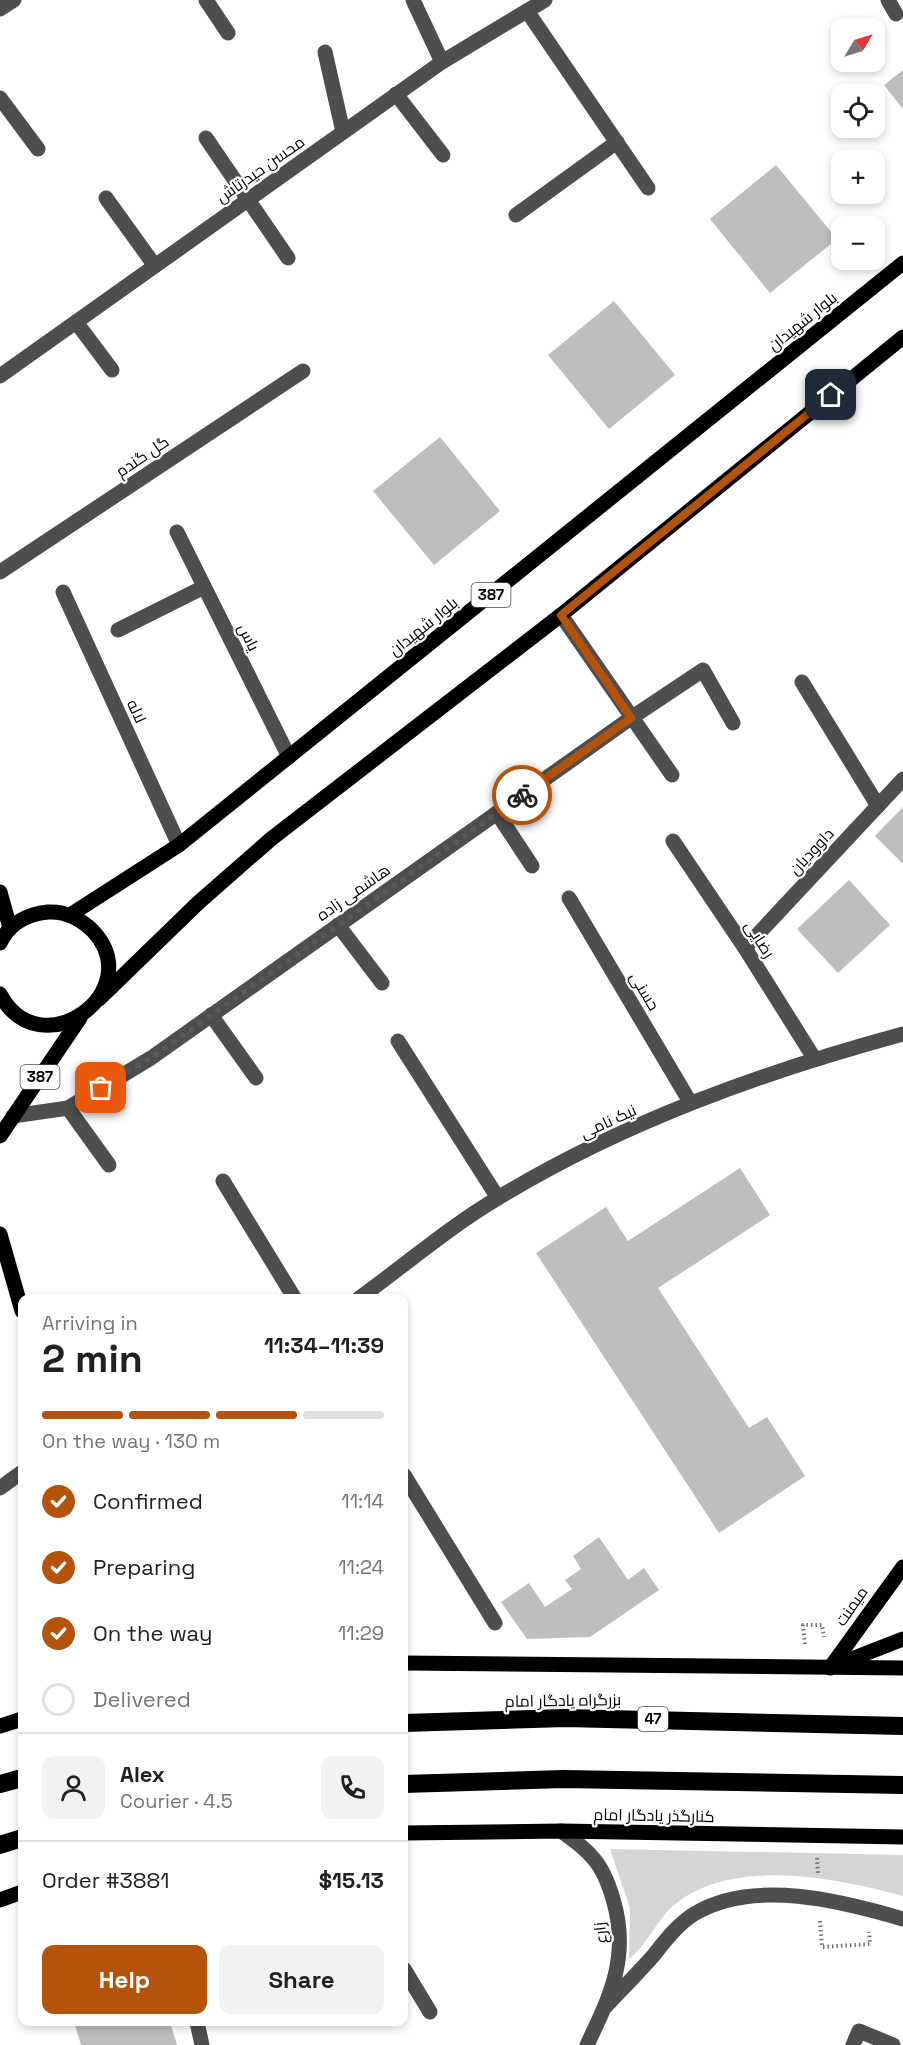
<!DOCTYPE html>
<html lang="en">
<head>
<meta charset="utf-8">
<style>
	:root { --surface:#fff; --page:#f2f2f2; --text:#202124; --muted:#757577; --line:#e0e0e0; --accent:#b45309 }
	body { margin:0; font-family:"Space Grotesk",Cairo,sans-serif; background:var(--page); color:var(--text); height:100vh; display:flex; flex-direction:column; font-size:22px; white-space:nowrap }
	* { box-sizing:border-box; margin:0 }
	p { font-size:20px; color:var(--muted) }
	.icon { flex:none; width:33px; height:33px; fill:none; stroke:currentColor; stroke-width:2; stroke-linecap:round; stroke-linejoin:round }
	.map { position:relative; flex:1; overflow:hidden }
	.side { position:absolute; left:18px; top:1294px; width:390px; height:732px; display:flex; flex-direction:column; background:var(--surface); border-radius:12px; box-shadow:0 3px 9px #0003 }
	.side>* { flex:none }
	.needle { width:39px; rotate:52deg }
	.fabs { position:absolute; left:831px; top:18px; display:grid; gap:12px }
	.fabs a { display:grid; place-items:center; width:54px; height:54px; border-radius:12px; background:var(--surface); box-shadow:0 3px 9px #0003; font-size:30px }
	.pin { position:absolute; display:grid; place-items:center; width:51px; height:51px; color:#fff; margin:-26px; border-radius:12px; box-shadow:0 3px 9px #0006 }
	.courier { position:absolute; display:grid; place-items:center; width:60px; height:60px; margin:-30px; border:4px solid #b45309; border-radius:50%; background:#fff; color:#222; box-shadow:0 2px 8px #0007 }
	.headline em { font-style:normal; font-weight:700 }
	.headline div { display:flex; flex-direction:column-reverse }
	.headline { display:flex; align-items:center; justify-content:space-between; height:102px; padding:0 24px }
	h1 { font-size:39px; font-weight:700; line-height:45px }
	.bar { display:grid; grid-template-columns:repeat(4,1fr); gap:9px 6px; align-content:center; height:72px; padding:0 24px }
	.bar i { height:8px; border-radius:4px; background:var(--line) }
	.bar .active { background:var(--accent) }
	.bar p { grid-column:span 4 }
	.line { display:flex; align-items:center; gap:15px; padding:0 24px; border-top:2px solid var(--line) }
	.line div { flex:1 }
	.round { display:grid; place-items:center; flex:none; width:63px; height:63px; border-radius:12px; background:var(--page) }
	ol { padding:0 24px; list-style:none }
	li { display:flex; align-items:center; gap:18px; height:66px }
	li p { margin-inline-start:auto }
	li .icon { padding:6px; border-radius:50%; background:var(--accent); color:#fff; stroke-width:4 }
	li:last-child { color:var(--muted) }
	li i { width:33px; height:33px; border:3px solid var(--line); border-radius:50% }
	.action { display:flex; gap:12px; margin-top:auto; padding:12px 24px }
	.action a { flex:1; height:69px; border-radius:12px; background:var(--accent); color:#fff; font-size:24px; font-weight:700; line-height:69px; text-align:center }
	.action a+a { background:var(--page); color:var(--text) }
	.map>svg:first-child { display:block }
	.green { fill:#d5d5d5 }
	.building { fill:#bebebe }
	.lines { fill:none; stroke-linecap:round; stroke-linejoin:round }
	.path { stroke:#707070; stroke-width:4; stroke-dasharray:1.5 3; stroke-linecap:butt }
	.minor { stroke:#4e4e4e; stroke-width:15 }
	.major { stroke:#000; stroke-width:15 }
	.highway { stroke:#000; stroke-width:18 }
	.done { stroke:#595959; stroke-width:6; stroke-dasharray:0 10.8 }
	.route { stroke:#b45309; stroke-width:8 }
	.labels { text-anchor:middle; stroke-width:4.5; stroke-linejoin:round; paint-order:stroke }
	.shield { fill:#fff; stroke:#4c4c4c; stroke-width:1.5 }
	.shield-label { font-size:15px; font-weight:bold; fill:#000 }
	.street-label { font-size:16px; fill:#000; stroke:#fff }
</style>
</head>
<body>
<div class="map">
<svg width="903" height="2045" viewBox="0 0 903 2045">
	<rect width="100%" height="100%" fill="#fff"/>
	<path class="green" d="M610,1849l293,6v41c-67,-18 -172,-40 -230,10 -17,15 -26,39 -44,53l1,-51z"/>
	<g class="building">
		<polygon points="903,70 903,109 884,85"/>
		<polygon points="776,165 837,239 770,293 710,219"/>
		<polygon points="614,301 675,375 609,429 548,355"/>
		<polygon points="440,437 500,511 434,565 373,491"/>
		<polygon points="903,807 903,864 875,836"/>
		<polygon points="849,880 890,925 838,973 797,929"/>
		<polygon points="740,1168 770,1215 658,1288 749,1428 767,1417 805,1476 719,1533 536,1253 606,1207 628,1241"/>
		<polygon points="599,1537 628,1580 644,1568 659,1590 590,1637 527,1639 501,1602 529,1583 545,1607 572,1589 565,1580 581,1569 573,1556"/>
		<polygon points="74,2022 170,2022 177,2045 81,2045"/>
	</g>
	<g class="lines">
		<g class="path">
			<polyline points="805,1644 803,1625 822,1625 824,1637"/>
			<polyline points="817,1858 818,1875"/>
			<polyline points="820,1921 822,1947 870,1944 869,1932"/>
		</g>
		<g class="minor">
			<polyline points="206,0 228,33"/>
			<polyline points="413,0 442,62"/>
			<polyline points="888,0 896,14"/>
			<polyline points="0,9 14,0"/>
			<polyline points="527,11 648,188"/>
			<polyline points="325,52 343,132"/>
			<polyline points="396,94 443,155"/>
			<polyline points="0,98 38,149"/>
			<polyline points="206,138 288,258"/>
			<polyline points="106,198 155,266"/>
			<polyline points="516,215 617,142"/>
			<polyline points="76,322 112,370"/>
			<polyline points="0,376 442,62 545,0"/>
			<polyline points="177,532 289,757"/>
			<polyline points="0,572 303,371"/>
			<polyline points="63,592 179,845"/>
			<polyline points="561,615 672,775"/>
			<polyline points="118,630 204,587"/>
			<polyline points="802,682 878,806"/>
			<polyline points="497,813 532,866"/>
			<polyline points="673,841 745,948 814,1058"/>
			<polyline points="569,898 690,1102"/>
			<polyline points="338,925 382,983"/>
			<polyline points="745,948 903,779"/>
			<polyline points="211,1015 256,1078"/>
			<polyline points="398,1041 498,1198"/>
			<polyline points="68,1108 109,1165"/>
			<polyline points="13,1116 68,1108 151,1058 631,718 703,670 733,723"/>
			<polyline points="223,1181 295,1299"/>
			<path d="M358,1299c46,-33 91,-72 140,-101 125,-76 265,-126 405,-164"/>
			<polyline points="404,1475 495,1623"/>
			<polyline points="0,1488 22,1472"/>
			<path d="M561,1831c11,8 23,16 32,27 10,11 16,27 20,41 17,56 -2,96 -26,146"/>
			<polyline points="404,1969 430,2012"/>
			<path d="M606,2006c16,-17 32,-33 47,-50 12,-15 25,-32 41,-42 59,-36 148,-13 209,5"/>
			<polyline points="197,2022 202,2045"/>
			<polyline points="853,2045 859,2031 893,2045"/>
		</g>
		<g class="major">
			<polyline points="0,892 10,928"/>
			<polyline points="70,915 179,845 903,263"/>
			<path d="M0,943c9,-19 27,-29 48,-31 17,-1 33,7 45,19 56,60 -53,139 -93,63"/>
			<polyline points="99,999 198,903 271,839 561,615 903,337"/>
			<polyline points="0,1136 80,1018"/>
			<polyline points="0,1234 22,1311"/>
			<polyline points="404,1663 903,1668"/>
			<polyline points="839,1664 903,1639"/>
			<polyline points="830,1668 903,1567"/>
			<polyline points="0,1726 22,1719"/>
			<polyline points="404,1833 561,1831 903,1837"/>
			<polyline points="0,1900 22,1892"/>
		</g>
		<g class="highway">
			<polyline points="404,1723 565,1718 903,1726"/>
			<polyline points="0,1784 22,1778"/>
			<polyline points="404,1784 563,1779 903,1785"/>
			<polyline points="0,1845 22,1838"/>
		</g>
	</g>
	<g class="lines">
		<polyline class="done" points="101,1088 151,1058 522,795"/>
		<polyline class="route" points="522,795 631,718 561,615 831,395"/>
	</g>
	<g class="labels">
		<g class="shield">
			<rect x="471.5" y="583" width="39" height="24" rx="4.5"/>
			<rect x="20.5" y="1065" width="39" height="24" rx="4.5"/>
			<rect x="638" y="1707" width="30" height="24" rx="4.5"/>
		</g>
		<g class="shield-label">
			<text x="491" y="600">387</text>
			<text x="40" y="1082">387</text>
			<text x="653" y="1724">47</text>
		</g>
		<g class="street-label">
			<text transform="translate(260 169) rotate(-35)" y="6">محسن حیدرتاش</text>
			<text transform="translate(802 321) rotate(-39)" y="6">بلوار شهیدان</text>
			<text transform="translate(142 456) rotate(-34)" y="6">گل گندم</text>
			<text transform="translate(423 626) rotate(-39)" y="6">بلوار شهیدان</text>
			<text transform="translate(249 637) rotate(64)" y="6">یاس</text>
			<text transform="translate(137 711) rotate(65)" y="6">لاله</text>
			<text transform="translate(811 851) rotate(-47)" y="6">داوودیان</text>
			<text transform="translate(353 892) rotate(-35)" y="6">هاشمی زاده</text>
			<text transform="translate(760 939) rotate(57)" y="6">رضایی</text>
			<text transform="translate(645 991) rotate(59)" y="6">حسنی</text>
			<text transform="translate(608 1121) rotate(-25)" y="6">نیک نامی</text>
			<text transform="translate(851 1606) rotate(-55)" y="6">میمنت</text>
			<text transform="translate(563 1700) rotate(-1)" y="6">بزرگراه یادگار امام</text>
			<text transform="translate(654 1815) rotate(1)" y="6">کنارگذر یادگار امام</text>
			<text transform="translate(600 1933) rotate(-96)" y="6">زارع</text>
		</g>
	</g>
</svg>
<div class="fabs">
<a><svg class="needle" viewBox="-14 -14 28 28"><path d="M0-13l5 13h-10z" fill="#e53935"/><path d="M0 13l5-13h-10z" fill="#757577"/></svg></a>
<a><svg class="icon" aria-label="locate" viewBox="0 0 24 24"><circle cx="12" cy="12" r="6"/><path d="M12 2v4M12 18v4M2 12h4M18 12h4"/></svg></a>
<a>+</a>
<a>−</a>
</div>
<div class="pin" style="left:101px;top:1088px;background:#ea580c"><svg class="icon" aria-label="bag" viewBox="0 0 24 24"><path d="M5 8h14l-1 12H6zM9 8a3 3 0 0 1 6 0"/></svg></div>
<div class="pin" style="left:831px;top:395px;background:#1f2937"><svg class="icon" aria-label="home" viewBox="0 0 24 24"><path d="M3 11l9-7 9 7M6 9v11h12V9"/></svg></div>
<div class="courier" style="left:522px;top:795px"><svg class="icon" aria-label="bike" viewBox="0 0 24 24"><circle cx="6" cy="16" r="4"/><circle cx="18" cy="16" r="4"/><path d="M6 16l4-8h5l3 8M10 8l3 8H6M13 5h3"/></svg></div>
<section class="side">
<div class="headline"><div><h1>2 min</h1><p>Arriving in</p></div><em>11:34–11:39</em></div>
<div class="bar"><i class="active"></i><i class="active"></i><i class="active"></i><i></i><p>On the way · 130 m</p></div>
<ol>
<li><svg class="icon" aria-label="check" viewBox="0 0 24 24"><path d="M5 12l5 5 9-10"/></svg>Confirmed<p>11:14</p></li>
<li><svg class="icon" aria-label="check" viewBox="0 0 24 24"><path d="M5 12l5 5 9-10"/></svg>Preparing<p>11:24</p></li>
<li><svg class="icon" aria-label="check" viewBox="0 0 24 24"><path d="M5 12l5 5 9-10"/></svg>On the way<p>11:29</p></li>
<li><i></i>Delivered</li>
</ol>
<div class="line" style="height:108px"><a class="round"><svg class="icon" aria-label="person" viewBox="0 0 24 24"><circle cx="12" cy="8" r="4"/><path d="M4 21q1-7 8-7t8 7"/></svg></a><div><b>Alex</b><p>Courier · 4.5</p></div><a class="round"><svg class="icon" aria-label="phone" viewBox="0 0 24 24"><path d="M5 4h4l2 5-3 2q2 4 5 5l2-3 5 2v4C11 20 4 13 5 4z"/></svg></a></div>
<div class="line" style="height:78px"><div>Order #3881</div><b>$15.13</b></div>
<div class="action"><a>Help</a><a>Share</a></div>
</section>
</div>
</body>
</html>
